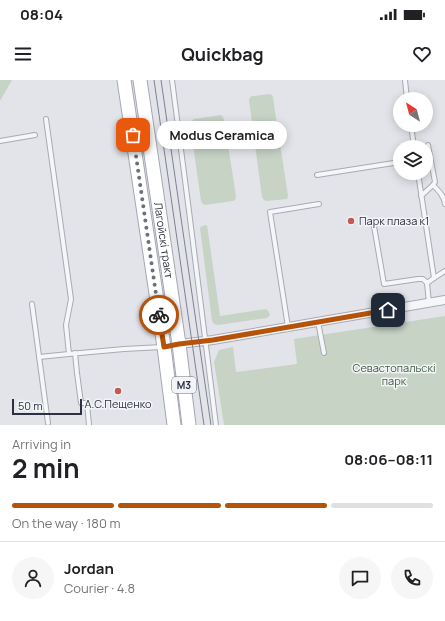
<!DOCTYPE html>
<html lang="en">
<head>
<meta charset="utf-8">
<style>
	:root { --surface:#fff; --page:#f6f6f6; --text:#202124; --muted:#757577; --line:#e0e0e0; --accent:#b45309 }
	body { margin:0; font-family:Manrope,sans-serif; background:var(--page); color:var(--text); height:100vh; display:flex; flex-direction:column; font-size:15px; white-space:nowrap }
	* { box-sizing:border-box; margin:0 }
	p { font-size:13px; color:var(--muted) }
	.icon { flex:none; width:22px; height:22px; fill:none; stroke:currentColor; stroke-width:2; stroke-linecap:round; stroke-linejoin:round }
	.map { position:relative; height:345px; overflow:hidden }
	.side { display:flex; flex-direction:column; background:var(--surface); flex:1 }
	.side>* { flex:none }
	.needle { width:26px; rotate:324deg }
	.fabs { position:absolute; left:393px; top:12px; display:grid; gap:8px }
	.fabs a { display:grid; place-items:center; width:40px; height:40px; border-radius:50%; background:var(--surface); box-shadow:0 2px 10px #0003; font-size:20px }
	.scale { position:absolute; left:12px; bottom:10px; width:70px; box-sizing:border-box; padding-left:4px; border:2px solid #2c3040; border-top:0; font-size:11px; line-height:14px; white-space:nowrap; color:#2c3040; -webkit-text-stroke:3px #f3f4f7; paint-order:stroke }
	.pin { position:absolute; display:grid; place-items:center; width:34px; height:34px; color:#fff; margin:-17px; border-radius:8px; box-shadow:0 2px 6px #0006 }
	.courier { position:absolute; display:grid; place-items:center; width:40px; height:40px; margin:-20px; border:3px solid #b45309; border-radius:50%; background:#fff; color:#222; box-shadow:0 1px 5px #0007 }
	.bubble { position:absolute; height:28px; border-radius:14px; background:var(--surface); box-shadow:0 2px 10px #0003; font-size:13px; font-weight:700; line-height:28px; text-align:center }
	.summary em { font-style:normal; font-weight:700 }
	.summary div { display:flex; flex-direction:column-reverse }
	.summary { display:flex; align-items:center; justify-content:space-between; height:68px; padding:0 12px }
	h1 { font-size:26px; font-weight:700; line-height:30px }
	.bar { display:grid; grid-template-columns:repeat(4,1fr); gap:6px 4px; align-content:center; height:48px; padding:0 12px }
	.bar i { height:5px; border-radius:3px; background:var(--line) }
	.bar .current { background:var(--accent) }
	.bar p { grid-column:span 4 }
	.line { display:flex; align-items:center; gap:10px; padding:0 12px; border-top:1px solid var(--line) }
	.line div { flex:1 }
	.round { display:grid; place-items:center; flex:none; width:42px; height:42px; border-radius:21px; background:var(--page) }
	.status { display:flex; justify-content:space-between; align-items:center; height:28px; padding:0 20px; background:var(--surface); direction:ltr }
	.status svg { height:11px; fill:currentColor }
	header { display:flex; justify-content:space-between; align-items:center; height:52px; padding:0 12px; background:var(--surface); font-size:18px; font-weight:700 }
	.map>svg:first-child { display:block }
	.green { fill:#c6d3c5 }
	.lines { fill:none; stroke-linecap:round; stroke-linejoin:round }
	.lane-casing { stroke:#a8aab4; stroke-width:6 }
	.street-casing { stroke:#a8aab4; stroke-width:10 }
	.primary-casing { stroke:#a3a7b4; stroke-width:15 }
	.lane { stroke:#f5f6f8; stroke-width:4 }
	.street { stroke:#f5f6f8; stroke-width:8 }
	.primary { stroke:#fff; stroke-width:13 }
	.tram { stroke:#7e8192; stroke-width:1 }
	.done { stroke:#6c6f7c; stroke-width:4; stroke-dasharray:0 7.2 }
	.route { stroke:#b45309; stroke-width:5 }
	.poi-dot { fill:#c25a55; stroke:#f3f4f7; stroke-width:1.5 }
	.labels { text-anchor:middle; stroke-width:3; stroke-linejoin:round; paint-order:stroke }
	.shield { fill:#f3f4f7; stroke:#686b77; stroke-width:1 }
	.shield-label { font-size:10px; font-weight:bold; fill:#2c3040 }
	.poi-label { font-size:11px; fill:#2c3040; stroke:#f3f4f7; text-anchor:start }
	.street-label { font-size:11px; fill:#2c3040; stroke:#f3f4f7 }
	.park-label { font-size:11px; fill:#3b5b3b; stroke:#f3f4f7 }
</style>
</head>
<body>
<div class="status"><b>08:04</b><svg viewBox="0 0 49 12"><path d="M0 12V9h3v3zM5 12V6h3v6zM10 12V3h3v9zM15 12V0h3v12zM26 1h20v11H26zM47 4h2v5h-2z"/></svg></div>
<header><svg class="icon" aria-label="menu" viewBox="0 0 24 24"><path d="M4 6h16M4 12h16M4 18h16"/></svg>Quickbag<svg class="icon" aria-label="heart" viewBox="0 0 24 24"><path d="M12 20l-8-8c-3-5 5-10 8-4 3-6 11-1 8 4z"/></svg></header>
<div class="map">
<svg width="445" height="345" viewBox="0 0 445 345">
	<rect width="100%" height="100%" fill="#e3e4ea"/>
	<g class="green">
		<polygon points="0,0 12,0 0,21"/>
		<polygon points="270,14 272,15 273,18 288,116 287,119 266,121 264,120 262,117 249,20 250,17 253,16"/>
		<polygon points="221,35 223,37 224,40 236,116 235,120 233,121 205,125 203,124 201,121 190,44 192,41 194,39"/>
		<polygon points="207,145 220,236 266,229 269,232 270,235 267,238 218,245 214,244 212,241 200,148 202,146"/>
		<polygon points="445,236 445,345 224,345 214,282 219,270 233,267 236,292 297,284 294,259"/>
	</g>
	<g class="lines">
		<defs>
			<g id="lane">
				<polyline points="172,0 189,131 216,345"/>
				<polyline points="405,0 407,19"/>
				<polyline points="46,39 71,219 66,245 69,274 124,269 162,267"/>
				<polyline points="411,45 414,67"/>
				<polyline points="0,61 35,55"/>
				<polyline points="418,93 434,198 427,203"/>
				<polyline points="317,95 400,82"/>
				<path d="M433,105c6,6 11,11 12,19"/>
				<polyline points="421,116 433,105 435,102 428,65"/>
				<polyline points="374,146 384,204 418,199 423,199 427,203 429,223"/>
				<polyline points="434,198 445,191"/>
				<polyline points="32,224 48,343"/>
				<polyline points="318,242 324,273"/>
				<polyline points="288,247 270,132 319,124"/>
				<polyline points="75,273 77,293 81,323 87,323 89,345"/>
				<polyline points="39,277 69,274"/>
			</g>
			<polyline id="street" points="179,264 213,260 445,220"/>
			<g id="primary">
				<polyline points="124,0 164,267 174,345"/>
				<path id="s1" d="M140,0l39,264 10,81"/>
			</g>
		</defs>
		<use href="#lane" class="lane-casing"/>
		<use href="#street" class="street-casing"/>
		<use href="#primary" class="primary-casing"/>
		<use href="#lane" class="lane"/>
		<use href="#street" class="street"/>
		<use href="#primary" class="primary"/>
		<g class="tram">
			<polyline points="154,0 204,345"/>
			<polyline points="161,0 211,345"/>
		</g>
	</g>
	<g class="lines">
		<polyline class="done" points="133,55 159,235"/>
		<polyline class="route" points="159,235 164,267 179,264 213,260 388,230"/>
	</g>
	<g class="poi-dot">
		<circle cx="351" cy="141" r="4"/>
		<circle cx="118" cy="311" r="4"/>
	</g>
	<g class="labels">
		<rect class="shield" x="172" y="297" width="24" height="16" rx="3"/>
		<g class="shield-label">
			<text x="184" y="309">М3</text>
		</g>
		<g class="poi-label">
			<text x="359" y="145">Парк плаза к1</text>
			<text x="118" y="328" text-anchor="middle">А.С.Пещенко</text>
		</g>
		<g class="street-label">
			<text dy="4" stroke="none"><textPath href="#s1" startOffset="162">Лагойскі тракт</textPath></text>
		</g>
		<g class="park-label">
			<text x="394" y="292">Севастопальскі<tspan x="394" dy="13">парк</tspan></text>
		</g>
	</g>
</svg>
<div class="fabs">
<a><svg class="needle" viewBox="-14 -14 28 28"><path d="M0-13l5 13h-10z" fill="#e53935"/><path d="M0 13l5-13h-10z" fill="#757577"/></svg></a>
<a><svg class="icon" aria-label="layers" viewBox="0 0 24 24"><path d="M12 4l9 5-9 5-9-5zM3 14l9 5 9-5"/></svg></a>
</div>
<div class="scale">50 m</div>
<div class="pin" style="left:133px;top:55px;background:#ea580c"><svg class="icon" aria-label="bag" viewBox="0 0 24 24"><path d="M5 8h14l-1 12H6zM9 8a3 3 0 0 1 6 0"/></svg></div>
<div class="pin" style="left:388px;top:230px;background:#1f2937"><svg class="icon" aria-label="home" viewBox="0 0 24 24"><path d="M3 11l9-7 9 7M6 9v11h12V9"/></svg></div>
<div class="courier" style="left:159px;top:235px"><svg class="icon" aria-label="bike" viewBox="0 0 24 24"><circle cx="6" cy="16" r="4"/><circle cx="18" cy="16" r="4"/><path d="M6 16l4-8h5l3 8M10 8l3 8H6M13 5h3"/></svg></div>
<div class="bubble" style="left:157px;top:41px;width:130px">Modus Ceramica</div>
</div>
<section class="side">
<div class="summary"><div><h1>2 min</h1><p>Arriving in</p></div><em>08:06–08:11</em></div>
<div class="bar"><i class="current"></i><i class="current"></i><i class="current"></i><i></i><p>On the way · 180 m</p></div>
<div class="line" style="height:72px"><a class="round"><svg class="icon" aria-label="person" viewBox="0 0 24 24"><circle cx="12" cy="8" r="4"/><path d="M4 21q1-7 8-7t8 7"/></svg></a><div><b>Jordan</b><p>Courier · 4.8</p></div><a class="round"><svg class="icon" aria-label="chat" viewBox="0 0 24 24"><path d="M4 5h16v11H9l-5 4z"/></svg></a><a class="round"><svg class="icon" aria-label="phone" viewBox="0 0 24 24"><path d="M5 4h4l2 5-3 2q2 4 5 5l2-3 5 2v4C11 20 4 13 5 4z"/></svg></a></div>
</section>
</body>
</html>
